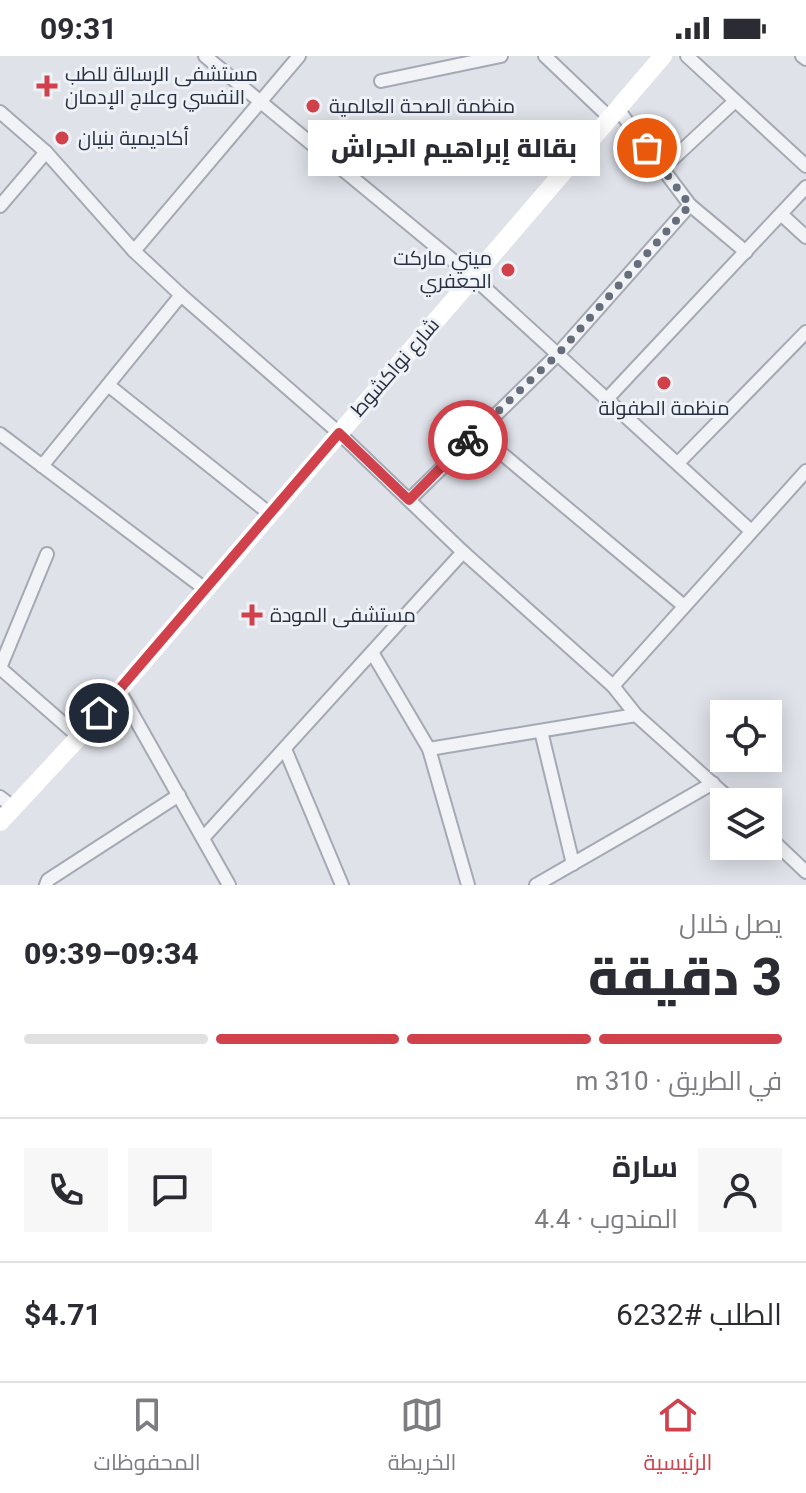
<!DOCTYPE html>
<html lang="ar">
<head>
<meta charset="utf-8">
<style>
	:root { --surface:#fff; --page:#f7f7f7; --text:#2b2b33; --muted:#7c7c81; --line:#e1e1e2; --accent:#d1414b }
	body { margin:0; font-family:Roboto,Cairo,sans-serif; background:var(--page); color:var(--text); direction:rtl; height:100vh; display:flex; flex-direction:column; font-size:30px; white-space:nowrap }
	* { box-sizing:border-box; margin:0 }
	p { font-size:26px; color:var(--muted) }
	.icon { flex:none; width:44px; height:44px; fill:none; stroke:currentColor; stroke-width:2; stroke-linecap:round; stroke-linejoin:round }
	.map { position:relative; height:829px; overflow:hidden; direction:ltr }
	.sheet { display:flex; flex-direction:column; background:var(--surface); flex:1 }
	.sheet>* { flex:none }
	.tools { position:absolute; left:710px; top:644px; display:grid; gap:16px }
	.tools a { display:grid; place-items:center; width:72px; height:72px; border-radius:0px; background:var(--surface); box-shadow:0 4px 20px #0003; font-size:40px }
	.pin { position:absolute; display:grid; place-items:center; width:68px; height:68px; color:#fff; margin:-34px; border:4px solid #fff; border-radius:50%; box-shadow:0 2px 8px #0007 }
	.courier { position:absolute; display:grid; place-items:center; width:80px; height:80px; margin:-40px; border:6px solid #d1414b; border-radius:50%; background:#fff; color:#222; box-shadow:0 2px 10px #0007 }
	.bubble { position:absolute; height:56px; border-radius:0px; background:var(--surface); box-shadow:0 4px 20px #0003; font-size:26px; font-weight:800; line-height:56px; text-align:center; direction:rtl }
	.overview em { font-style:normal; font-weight:800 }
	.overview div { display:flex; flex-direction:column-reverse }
	.overview { display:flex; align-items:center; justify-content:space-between; height:136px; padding:0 24px }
	h1 { font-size:52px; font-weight:800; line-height:60px }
	.bar { display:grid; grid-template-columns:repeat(4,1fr); gap:12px 8px; align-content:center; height:96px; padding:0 24px }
	.bar i { height:10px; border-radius:6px; background:var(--line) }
	.bar .current { background:var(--accent) }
	.bar p { grid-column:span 4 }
	.line { display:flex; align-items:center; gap:20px; padding:0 24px; border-top:2px solid var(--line) }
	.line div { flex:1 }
	.round { display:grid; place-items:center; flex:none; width:84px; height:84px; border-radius:0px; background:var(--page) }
	.status { display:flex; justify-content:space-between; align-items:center; height:56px; padding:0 40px; background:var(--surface); direction:ltr }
	.status svg { height:22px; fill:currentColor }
	.dock { display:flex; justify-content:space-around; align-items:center; height:112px; border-top:2px solid var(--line); background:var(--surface); font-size:22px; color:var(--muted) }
	.dock a { display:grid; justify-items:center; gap:4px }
	.dock .current { color:var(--accent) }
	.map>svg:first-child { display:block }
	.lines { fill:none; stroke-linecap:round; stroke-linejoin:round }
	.street-casing { stroke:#a4a9b3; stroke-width:16 }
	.street { stroke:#f2f3f7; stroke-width:12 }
	.secondary { stroke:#fff; stroke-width:18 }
	.done { stroke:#676e7b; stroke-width:8; stroke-dasharray:0 14.4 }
	.route { stroke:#d1414b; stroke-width:10 }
	.poi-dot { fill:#d1414b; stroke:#eef1f6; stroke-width:3 }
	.labels { text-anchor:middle; stroke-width:6; stroke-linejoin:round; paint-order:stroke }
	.poi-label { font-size:20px; fill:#272f40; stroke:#eef1f6; text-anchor:start }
	.street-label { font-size:20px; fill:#272f40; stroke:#eef1f6 }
</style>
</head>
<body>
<div class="status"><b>09:31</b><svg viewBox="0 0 49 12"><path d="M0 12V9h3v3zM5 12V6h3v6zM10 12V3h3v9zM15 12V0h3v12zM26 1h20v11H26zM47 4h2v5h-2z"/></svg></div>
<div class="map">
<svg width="806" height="829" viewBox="0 0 806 829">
	<rect width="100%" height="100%" fill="#dfe2e9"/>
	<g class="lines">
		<defs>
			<g id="street">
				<polyline points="205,0 473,221 751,475"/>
				<polyline points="545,0 609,61"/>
				<polyline points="687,0 806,110"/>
				<polyline points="802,0 806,3"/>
				<polyline points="381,25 501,0"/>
				<polyline points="617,52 690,149 746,196"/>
				<polyline points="0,56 46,96 134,195 181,239 339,377 463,496 613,630 636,659 733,746"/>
				<polyline points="663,112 735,45"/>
				<polyline points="0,150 46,96"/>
				<polyline points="781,158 806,181"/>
				<polyline points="134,195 299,0"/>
				<polyline points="108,329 270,458"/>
				<polyline points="606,344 806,131"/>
				<polyline points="476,376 684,550"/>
				<polyline points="0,378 205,533"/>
				<polyline points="678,407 806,276"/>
				<polyline points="42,410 181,239"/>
				<polyline points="409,444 558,298 690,149"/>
				<polyline points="373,598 429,693 468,829"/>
				<polyline points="0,612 47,498"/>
				<polyline points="0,612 79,681"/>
				<polyline points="613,630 806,415"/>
				<polyline points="119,634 229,829"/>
				<polyline points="541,675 573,808"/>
				<polyline points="285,693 342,829"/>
				<polyline points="429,693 636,659"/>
				<polyline points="0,741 13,751"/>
				<polyline points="768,780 806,816"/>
				<polyline points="203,782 463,496"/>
				<polyline points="46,829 48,824 179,739"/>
				<polyline points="536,829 713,727"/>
			</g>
		</defs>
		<use href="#street" class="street-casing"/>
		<use href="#street" class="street"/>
		<polyline class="secondary" points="0,766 79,681 663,0"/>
	</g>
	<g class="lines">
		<polyline class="done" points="468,384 558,298 690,149 647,92"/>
		<polyline class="route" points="99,657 339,377 409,444 468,384"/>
	</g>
	<g class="poi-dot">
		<path d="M43 18h8v8h8v8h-8v8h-8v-8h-8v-8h8z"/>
		<circle cx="313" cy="50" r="8"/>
		<circle cx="62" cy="82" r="8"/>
		<circle cx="508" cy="214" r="8"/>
		<circle cx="664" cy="327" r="8"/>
		<path d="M248 547h8v8h8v8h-8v8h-8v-8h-8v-8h8z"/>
	</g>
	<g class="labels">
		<g class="poi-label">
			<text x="65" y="25">مستشفى الرسالة للطب<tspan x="65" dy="23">النفسي وعلاج الإدمان</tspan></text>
			<text x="329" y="57">منظمة الصحة العالمية</text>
			<text x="78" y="89">أكاديمية بنيان</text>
			<text x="492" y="209" text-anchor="end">ميني ماركت<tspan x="492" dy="23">الجعفري</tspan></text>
			<text x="664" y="359" text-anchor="middle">منظمة الطفولة</text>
			<text x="270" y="566">مستشفى المودة</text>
		</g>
		<g class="street-label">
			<text transform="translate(395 311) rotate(-49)" y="7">شارع نواكشوط</text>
		</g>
	</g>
</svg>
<div class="tools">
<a><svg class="icon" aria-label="locate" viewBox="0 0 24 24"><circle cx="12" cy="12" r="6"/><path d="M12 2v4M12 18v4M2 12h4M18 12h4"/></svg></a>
<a><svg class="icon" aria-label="layers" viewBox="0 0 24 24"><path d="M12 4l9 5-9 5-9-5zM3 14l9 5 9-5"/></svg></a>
</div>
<div class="pin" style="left:647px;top:92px;background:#ea580c"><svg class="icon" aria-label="bag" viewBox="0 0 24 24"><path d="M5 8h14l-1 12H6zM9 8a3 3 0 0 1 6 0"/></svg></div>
<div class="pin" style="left:99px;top:657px;background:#1f2937"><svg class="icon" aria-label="home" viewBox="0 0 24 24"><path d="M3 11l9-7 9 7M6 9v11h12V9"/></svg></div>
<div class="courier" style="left:468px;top:384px"><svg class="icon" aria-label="bike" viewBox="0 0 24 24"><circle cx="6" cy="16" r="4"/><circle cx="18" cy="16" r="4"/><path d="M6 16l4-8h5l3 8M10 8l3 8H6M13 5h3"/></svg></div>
<div class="bubble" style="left:308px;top:64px;width:292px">بقالة إبراهيم الجراش</div>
</div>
<section class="sheet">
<div class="overview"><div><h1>3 دقيقة</h1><p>يصل خلال</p></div><em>09:34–09:39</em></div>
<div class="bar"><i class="current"></i><i class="current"></i><i class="current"></i><i></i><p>في الطريق · 310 m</p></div>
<div class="line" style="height:144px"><a class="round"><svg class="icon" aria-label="person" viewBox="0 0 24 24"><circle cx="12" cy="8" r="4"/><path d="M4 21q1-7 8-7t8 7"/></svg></a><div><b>سارة</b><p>المندوب · 4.4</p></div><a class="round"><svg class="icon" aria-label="chat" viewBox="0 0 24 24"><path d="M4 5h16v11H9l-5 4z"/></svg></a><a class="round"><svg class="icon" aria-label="phone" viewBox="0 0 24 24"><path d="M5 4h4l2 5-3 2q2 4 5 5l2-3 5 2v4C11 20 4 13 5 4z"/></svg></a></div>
<div class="line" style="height:104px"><div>الطلب #6232</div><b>$4.71</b></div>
</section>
<nav class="dock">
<a class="current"><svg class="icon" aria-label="home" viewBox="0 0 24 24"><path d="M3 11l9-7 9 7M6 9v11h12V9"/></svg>الرئيسية</a>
<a><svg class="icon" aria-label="map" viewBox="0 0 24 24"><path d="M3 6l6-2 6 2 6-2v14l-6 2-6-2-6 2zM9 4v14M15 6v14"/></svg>الخريطة</a>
<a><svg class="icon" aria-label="saved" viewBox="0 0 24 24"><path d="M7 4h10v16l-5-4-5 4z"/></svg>المحفوظات</a>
</nav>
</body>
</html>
